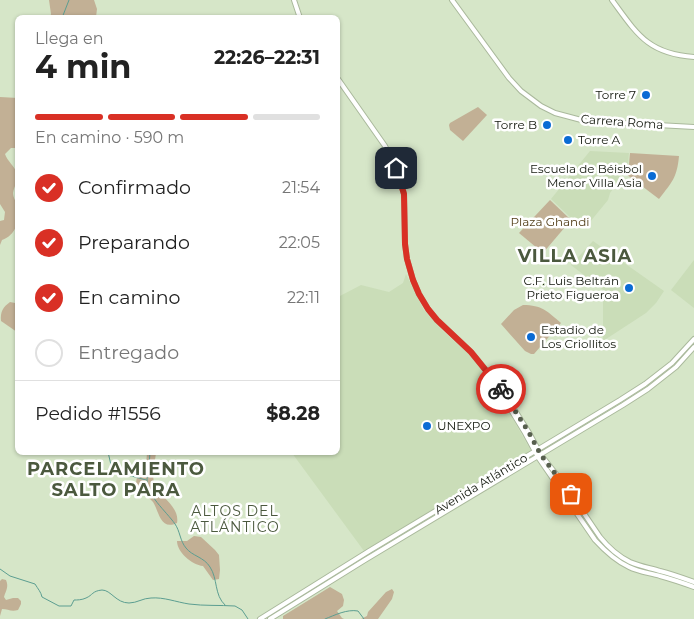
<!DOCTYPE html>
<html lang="es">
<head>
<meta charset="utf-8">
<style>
	:root { --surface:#fff; --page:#f2f2f2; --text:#222; --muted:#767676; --line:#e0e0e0; --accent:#d93025 }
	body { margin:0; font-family:Montserrat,sans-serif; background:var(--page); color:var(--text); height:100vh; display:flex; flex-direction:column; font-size:19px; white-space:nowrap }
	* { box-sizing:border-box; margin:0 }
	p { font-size:16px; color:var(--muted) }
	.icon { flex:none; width:28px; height:28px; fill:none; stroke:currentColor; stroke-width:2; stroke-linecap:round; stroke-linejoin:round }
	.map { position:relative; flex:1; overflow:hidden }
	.panel { position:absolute; left:15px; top:15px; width:325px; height:440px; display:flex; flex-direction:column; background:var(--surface); border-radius:8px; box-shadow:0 1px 4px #0004 }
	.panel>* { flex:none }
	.pin { position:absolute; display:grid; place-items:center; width:42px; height:42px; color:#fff; margin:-21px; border-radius:10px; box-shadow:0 2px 8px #0006 }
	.courier { position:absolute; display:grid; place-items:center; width:50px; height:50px; margin:-25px; border:4px solid #d93025; border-radius:50%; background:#fff; color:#222; box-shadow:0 1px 6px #0007 }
	.overview em { font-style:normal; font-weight:700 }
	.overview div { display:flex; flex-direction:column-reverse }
	.overview { display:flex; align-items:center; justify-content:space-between; height:85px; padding:0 20px }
	h1 { font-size:32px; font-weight:700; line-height:38px }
	.bar { display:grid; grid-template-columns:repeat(4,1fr); gap:8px 5px; align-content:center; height:60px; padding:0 20px }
	.bar i { height:6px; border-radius:4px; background:var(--line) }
	.bar .on { background:var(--accent) }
	.bar p { grid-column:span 4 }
	.line { display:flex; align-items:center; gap:12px; padding:0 20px; border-top:1px solid var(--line) }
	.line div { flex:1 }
	ol { padding:0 20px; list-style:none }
	li { display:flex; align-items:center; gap:15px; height:55px }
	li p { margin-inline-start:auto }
	li .icon { padding:5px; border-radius:50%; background:var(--accent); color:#fff; stroke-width:4 }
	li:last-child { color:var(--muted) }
	li i { width:28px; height:28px; border:2px solid var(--line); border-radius:50% }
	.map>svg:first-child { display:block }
	.built { fill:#caddb8 }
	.green { fill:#c2b095 }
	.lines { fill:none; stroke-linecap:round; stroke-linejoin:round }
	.stream { stroke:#5c9e91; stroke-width:1 }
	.secondary-casing { stroke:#aab99c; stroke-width:6 }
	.secondary { stroke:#fff; stroke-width:4 }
	.done { stroke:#575f4e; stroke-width:5; stroke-dasharray:0 9 }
	.route { stroke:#d93025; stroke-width:6 }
	.poi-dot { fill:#0a6bd4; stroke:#fff; stroke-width:2 }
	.labels { text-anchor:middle; stroke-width:5; stroke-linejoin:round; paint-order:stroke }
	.poi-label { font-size:12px; fill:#12170d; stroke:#fff; text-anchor:end }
	.street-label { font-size:12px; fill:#12170d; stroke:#fff }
	.park-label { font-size:12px; fill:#523d18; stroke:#fff }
	.neighbourhood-label { font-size:14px; letter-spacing:1px; fill:#4b593e; stroke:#fff }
	.district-label { font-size:18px; font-weight:bold; letter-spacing:1px; fill:#4b593e; stroke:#fff }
</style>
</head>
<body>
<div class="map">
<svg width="694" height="619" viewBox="0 0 694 619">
	<rect width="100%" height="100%" fill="#d6e6c8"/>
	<g class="built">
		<polygon points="590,151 629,153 628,164 625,173 610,193 608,200 585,228 572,219 551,199"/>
		<polygon points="593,241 664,291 656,303 646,313 603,341 603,296 606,292 571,265"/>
		<polygon points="694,260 694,308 671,290"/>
		<polygon points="406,274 424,310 443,331 472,357 487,373 531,451 364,551 292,453 338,452 338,297 361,285 389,292 403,283"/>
	</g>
	<g class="green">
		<polygon points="49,0 94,0 97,9 96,17 50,17 51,14"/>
		<path d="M0,97l18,1 -1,50h-6l-6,6c2,7 10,12 12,20 2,6 -3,12 -4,19 0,5 4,10 5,15 1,14 -2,27 -16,32l-2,5v-24l4,-1 1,-8 -5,-8z"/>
		<polygon points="478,107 487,115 463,141 450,130 449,125 450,123"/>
		<path d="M630,153l49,3c-2,22 -7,26 -20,43l-33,-25 3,-10z"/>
		<polygon points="550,200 571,220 543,253 519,233"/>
		<path d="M10,302l5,1 2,4v25l-16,-11c-1,-9 2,-14 9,-19z"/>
		<path d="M523,305c19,0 24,6 38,18l-27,31h-3l-6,-3 -24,-27 13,-14z"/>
		<path d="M147,453h9c-1,9 -5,23 -1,32 6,13 25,22 22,38 -17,8 -18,-12 -24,-21 -3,-4 -7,-5 -10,-9 -2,-3 -4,-7 -7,-10l1,-7c10,-4 9,-14 10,-23z"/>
		<path d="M194,536l7,1 14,13 4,5 1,15 -1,9 -6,1 -10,-14c-11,-1 -26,-14 -26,-25h10z"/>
		<path d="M2,579l4,1c3,7 0,10 -2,17l2,3 7,-2h5l3,3v3l-3,6c-7,2 -10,-1 -16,-1l-2,7v-35z"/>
		<polygon points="330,587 342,594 344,600 343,606 337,611 342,618 344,619 283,619 283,616"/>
		<polygon points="392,589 394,592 392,599 378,619 361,619 367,616 368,612 386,592"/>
	</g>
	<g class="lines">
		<g class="stream">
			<polyline points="62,18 69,0"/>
			<polyline points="108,452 111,465 117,472 146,480"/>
			<path d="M150,452c0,10 -3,18 -3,27 -1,16 19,32 28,45 5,7 5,17 11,24 6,8 18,9 24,19 8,12 4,28 15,38"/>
			<path d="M0,569l10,7 25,8c3,5 6,8 7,13l17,9h12l3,-6c3,0 8,0 12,-2 7,-3 6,-7 16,-8 9,0 14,13 27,13 8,0 14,-5 22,-5 13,-1 25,4 38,6 15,2 31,1 46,2l7,4 6,9"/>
			<path d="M325,619c10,-4 22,-10 33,-8l6,8"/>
		</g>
		<defs>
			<g id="secondary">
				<polyline points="294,0 300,18"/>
				<polyline points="452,0 509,78 521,91 541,106 555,113 585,121 694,127"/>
				<path d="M612,0c25,34 36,54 82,57"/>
				<path d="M338,79l47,67 11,22 8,26 1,50 2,15 6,21 6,14 9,15 9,11 34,32 31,38 26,41 13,24 23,29 36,53c8,10 18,19 30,25 9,4 20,6 30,9 12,3 23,7 34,11"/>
				<path d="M497,387l28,46 13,24 57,83c10,11 21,21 34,27 10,5 21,6 31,9 11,3 23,7 34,11"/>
				<polyline points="260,619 369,551 620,400 645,384 672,363 694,339"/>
				<polyline points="270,619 365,560 623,405 648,389 676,367 694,347"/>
			</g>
		</defs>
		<use href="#secondary" class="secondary-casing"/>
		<use href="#secondary" class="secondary"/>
	</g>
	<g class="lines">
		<polyline class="done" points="501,389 528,431 541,455 571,494"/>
		<polyline class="route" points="396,168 404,194 405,244 407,259 413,280 419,294 428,309 437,320 471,352 501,389"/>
	</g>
	<g class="poi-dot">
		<circle cx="646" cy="95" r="5"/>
		<circle cx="547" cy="125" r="5"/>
		<circle cx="568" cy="140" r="5"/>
		<circle cx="652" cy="176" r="5"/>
		<circle cx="629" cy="288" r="5"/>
		<circle cx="531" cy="337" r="5"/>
		<circle cx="427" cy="426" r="5"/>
	</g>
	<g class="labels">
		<g class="poi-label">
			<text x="636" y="99">Torre 7</text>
			<text x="537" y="129">Torre B</text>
			<text x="578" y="144" text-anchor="start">Torre A</text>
			<text x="642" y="173">Escuela de Béisbol<tspan x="642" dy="14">Menor Villa Asia</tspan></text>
			<text x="619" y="285">C.F. Luis Beltrán<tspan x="619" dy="14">Prieto Figueroa</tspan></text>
			<text x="541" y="334" text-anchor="start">Estadio de<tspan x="541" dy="14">Los Criollitos</tspan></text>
			<text x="437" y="430" text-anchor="start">UNEXPO</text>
		</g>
		<g class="street-label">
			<text transform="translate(622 122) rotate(4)" y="4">Carrera Roma</text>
			<text transform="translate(481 484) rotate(-31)" y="4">Avenida Atlántico</text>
		</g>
		<g class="park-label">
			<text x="550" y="226">Plaza Ghandi</text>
		</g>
		<g class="neighbourhood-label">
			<text x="235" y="516">ALTOS DEL<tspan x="235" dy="16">ATLÁNTICO</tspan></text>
		</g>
		<g class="district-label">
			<text x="575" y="262">VILLA ASIA</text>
			<text x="116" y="475">PARCELAMIENTO<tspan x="116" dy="21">SALTO PARA</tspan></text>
		</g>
	</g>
</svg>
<div class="pin" style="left:571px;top:494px;background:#ea580c"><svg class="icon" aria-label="bag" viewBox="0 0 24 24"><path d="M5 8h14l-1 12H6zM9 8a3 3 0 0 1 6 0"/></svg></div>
<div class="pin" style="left:396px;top:168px;background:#1f2937"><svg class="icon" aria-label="home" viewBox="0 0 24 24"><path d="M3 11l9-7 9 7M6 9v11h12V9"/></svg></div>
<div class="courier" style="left:501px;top:389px"><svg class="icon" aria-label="bike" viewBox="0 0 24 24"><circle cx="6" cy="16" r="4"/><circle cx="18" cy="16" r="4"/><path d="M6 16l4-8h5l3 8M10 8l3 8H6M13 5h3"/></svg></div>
<section class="panel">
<div class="overview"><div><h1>4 min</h1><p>Llega en</p></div><em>22:26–22:31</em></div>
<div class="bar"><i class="on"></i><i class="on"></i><i class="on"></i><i></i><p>En camino · 590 m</p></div>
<ol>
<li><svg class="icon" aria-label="check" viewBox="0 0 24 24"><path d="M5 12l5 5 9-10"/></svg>Confirmado<p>21:54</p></li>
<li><svg class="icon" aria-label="check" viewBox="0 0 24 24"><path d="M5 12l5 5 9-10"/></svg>Preparando<p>22:05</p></li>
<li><svg class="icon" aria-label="check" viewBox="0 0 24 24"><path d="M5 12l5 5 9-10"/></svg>En camino<p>22:11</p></li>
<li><i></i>Entregado</li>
</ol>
<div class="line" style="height:65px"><div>Pedido #1556</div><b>$8.28</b></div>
</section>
</div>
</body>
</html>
